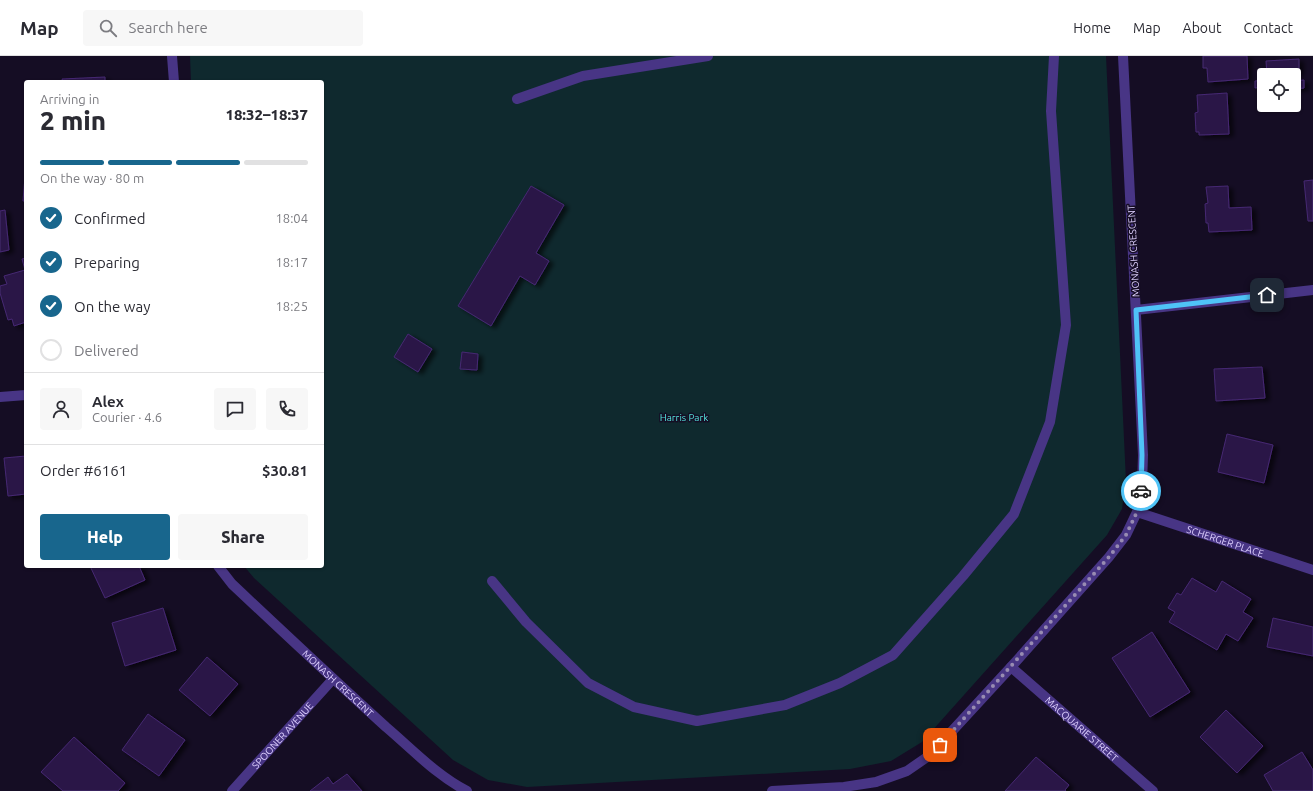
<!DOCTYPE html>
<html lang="en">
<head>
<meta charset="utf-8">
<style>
	:root { --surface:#fff; --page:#f7f7f7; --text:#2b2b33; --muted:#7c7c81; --line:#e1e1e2; --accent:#18668d }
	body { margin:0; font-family:Ubuntu,sans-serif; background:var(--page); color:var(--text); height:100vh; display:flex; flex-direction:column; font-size:15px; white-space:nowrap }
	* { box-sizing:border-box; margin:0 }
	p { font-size:13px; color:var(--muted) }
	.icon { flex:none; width:22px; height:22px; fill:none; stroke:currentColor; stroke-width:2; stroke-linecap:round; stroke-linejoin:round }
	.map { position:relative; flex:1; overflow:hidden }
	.panel { position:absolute; left:24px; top:24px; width:300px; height:488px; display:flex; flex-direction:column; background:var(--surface); border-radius:4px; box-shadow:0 1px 3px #0004 }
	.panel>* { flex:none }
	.buttons { position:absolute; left:1257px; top:12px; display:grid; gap:8px }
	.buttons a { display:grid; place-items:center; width:44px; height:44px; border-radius:4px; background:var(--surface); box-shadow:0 1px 3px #0004; font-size:20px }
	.pin { position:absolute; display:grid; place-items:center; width:34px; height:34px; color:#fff; margin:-17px; border-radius:8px; box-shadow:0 2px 6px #0006 }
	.courier { position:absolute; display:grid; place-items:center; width:40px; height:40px; margin:-20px; border:3px solid #4fc3f7; border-radius:50%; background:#fff; color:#222; box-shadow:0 1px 5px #0007 }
	.headline em { font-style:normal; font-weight:800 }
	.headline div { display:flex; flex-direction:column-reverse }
	.headline { display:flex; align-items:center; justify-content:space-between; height:68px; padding:0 16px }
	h1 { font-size:26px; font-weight:800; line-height:30px }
	.bar { display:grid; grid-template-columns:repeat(4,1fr); gap:6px 4px; align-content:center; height:48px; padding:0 16px }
	.bar i { height:5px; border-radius:3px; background:var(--line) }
	.bar .selected { background:var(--accent) }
	.bar p { grid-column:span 4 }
	.line { display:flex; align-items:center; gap:10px; padding:0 16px; border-top:1px solid var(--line) }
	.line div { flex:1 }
	.round { display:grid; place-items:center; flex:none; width:42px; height:42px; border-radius:4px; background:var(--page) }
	ol { padding:0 16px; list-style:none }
	li { display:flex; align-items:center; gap:12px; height:44px }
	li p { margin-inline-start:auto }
	li .icon { padding:4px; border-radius:50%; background:var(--accent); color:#fff; stroke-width:4 }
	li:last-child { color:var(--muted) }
	li i { width:22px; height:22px; border:2px solid var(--line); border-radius:50% }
	.button { display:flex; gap:8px; margin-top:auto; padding:8px 16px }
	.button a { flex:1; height:46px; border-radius:4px; background:var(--accent); color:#fff; font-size:16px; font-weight:800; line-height:46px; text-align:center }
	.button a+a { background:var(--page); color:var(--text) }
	header { display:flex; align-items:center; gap:24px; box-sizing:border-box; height:56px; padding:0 20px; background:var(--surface); border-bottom:1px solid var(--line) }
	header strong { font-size:19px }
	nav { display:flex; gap:22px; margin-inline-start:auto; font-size:14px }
	.search { width:280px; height:36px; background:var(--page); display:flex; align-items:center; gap:10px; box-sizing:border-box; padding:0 14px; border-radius:4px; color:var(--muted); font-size:15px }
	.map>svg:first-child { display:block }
	.green { fill:#0f292e }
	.building { fill:#2a1846; stroke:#462873; filter:url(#shadow) }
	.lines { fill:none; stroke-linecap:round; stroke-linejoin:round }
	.lane { stroke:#483585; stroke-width:10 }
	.street { stroke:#483585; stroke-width:10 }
	.done { stroke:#988cb2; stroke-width:4; stroke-dasharray:0 7.2 }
	.route { stroke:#4fc3f7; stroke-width:5 }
	.labels { text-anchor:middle; stroke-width:3; stroke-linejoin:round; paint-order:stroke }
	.street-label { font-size:10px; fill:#ded0ff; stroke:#150d24 }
	.park-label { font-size:10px; fill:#55e6de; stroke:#150d24 }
</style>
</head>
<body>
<header>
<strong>Map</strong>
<div class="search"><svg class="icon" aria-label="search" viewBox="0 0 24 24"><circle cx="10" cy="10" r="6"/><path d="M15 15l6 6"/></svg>Search here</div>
<nav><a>Home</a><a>Map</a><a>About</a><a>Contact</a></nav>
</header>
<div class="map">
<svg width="1313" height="735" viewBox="0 0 1313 735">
	<defs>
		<filter id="shadow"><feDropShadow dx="4.5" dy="2.5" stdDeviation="2" flood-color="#0009"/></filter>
	</defs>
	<rect width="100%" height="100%" fill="#150d24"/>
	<polygon class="green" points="190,0 1106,0 1126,425 1122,453 1107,479 922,686 891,705 850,713 527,731 488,724 453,704 254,522 244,510 322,510 322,26 191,26"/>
	<g class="building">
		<polygon points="1203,0 1247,0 1248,23 1208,26 1207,12 1203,12"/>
		<polygon points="1299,3 1299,17 1267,19 1266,5"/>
		<polygon points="105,21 105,26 63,26 62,23"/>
		<polygon points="1264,24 1264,31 1255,32 1255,25"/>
		<polygon points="1304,24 1304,32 1294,33 1294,25"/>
		<polygon points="1227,37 1229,78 1199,79 1199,76 1196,76 1195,57 1198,56 1197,39"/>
		<polygon points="25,120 26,120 26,145 23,145"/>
		<polygon points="1313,124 1313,165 1308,165 1304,125"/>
		<polygon points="531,130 564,149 536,197 549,205 535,229 520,220 491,270 458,250"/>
		<polygon points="1228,130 1229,152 1251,151 1252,174 1209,176 1208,167 1206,167 1205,148 1208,147 1206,131"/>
		<polygon points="5,154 9,194 0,196 0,155"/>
		<polygon points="26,202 26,266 14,270 12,263 8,264 0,237 0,230 7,228 4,220 25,214 22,203"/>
		<polygon points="408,278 432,293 418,316 394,301"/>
		<polygon points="462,296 478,298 477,314 460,313"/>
		<polygon points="1262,311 1265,342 1216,345 1214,313"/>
		<polygon points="1227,378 1273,389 1264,427 1218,416"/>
		<polygon points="26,400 26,438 8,440 4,402"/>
		<polygon points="90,510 139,510 145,524 105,542"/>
		<polygon points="1192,522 1216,536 1222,525 1251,543 1243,556 1253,562 1238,585 1226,578 1217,594 1169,566 1175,556 1168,552 1177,537 1181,539"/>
		<polygon points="163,552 176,594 125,610 112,567"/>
		<polygon points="1273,562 1313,571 1313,600 1267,591"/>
		<polygon points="1152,576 1190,636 1150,661 1112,602"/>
		<polygon points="207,601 238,628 210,660 179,634"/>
		<polygon points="1226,654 1263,690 1237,717 1200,681"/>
		<polygon points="148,658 185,684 159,720 122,694"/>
		<polygon points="74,681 125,727 118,735 63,735 41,716"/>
		<polygon points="1302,696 1313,714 1313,735 1273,735 1264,719"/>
		<polygon points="1036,701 1069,729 1065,734 1066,735 1005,735"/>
		<polygon points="347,718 362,735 310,735 328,721 333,728"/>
	</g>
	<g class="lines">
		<g class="lane">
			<polyline points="517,43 583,20 708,0"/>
			<polyline points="492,525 526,566 588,627 634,651 697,665 785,649 840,627 893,599 963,520 1014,458 1050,366 1066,269 1051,55 1054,0"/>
		</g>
		<g class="street">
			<polyline points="172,0 174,26"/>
			<polyline points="1136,254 1313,234"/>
			<polyline points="0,341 26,339"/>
			<path id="s1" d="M1137,456l176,58"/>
			<path id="s2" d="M218,510l14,18c51,48 102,96 154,143 26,22 50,48 81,64"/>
			<path id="s3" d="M1011,611l142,124"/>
			<path id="s4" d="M232,735l101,-112"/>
			<polyline points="772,735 844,731 876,726 907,715 930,699 1011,611 1109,501 1126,479 1137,456 1142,430 1143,399 1123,0"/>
		</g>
	</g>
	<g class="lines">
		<polyline class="done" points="940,689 1109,501 1126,479 1137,456 1141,435"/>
		<polyline class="route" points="1141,435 1142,399 1136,254 1267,239"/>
	</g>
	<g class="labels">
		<g class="street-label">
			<text transform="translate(1133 195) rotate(-93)" y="4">MONASH CRESCENT</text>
			<text dy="4" stroke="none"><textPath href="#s1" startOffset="93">SCHERGER PLACE</textPath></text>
			<text dy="4" stroke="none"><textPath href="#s2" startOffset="168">MONASH CRESCENT</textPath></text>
			<text dy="4" stroke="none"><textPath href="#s3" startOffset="94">MACQUARIE STREET</textPath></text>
			<text dy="4" stroke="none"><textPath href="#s4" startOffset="75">SPOONER AVENUE</textPath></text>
		</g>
		<g class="park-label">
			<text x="684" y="365">Harris Park</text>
		</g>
	</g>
</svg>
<div class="buttons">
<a><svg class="icon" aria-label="locate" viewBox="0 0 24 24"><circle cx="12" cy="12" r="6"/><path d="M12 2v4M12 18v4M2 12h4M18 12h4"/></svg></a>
</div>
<div class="pin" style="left:940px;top:689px;background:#ea580c"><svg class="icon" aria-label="bag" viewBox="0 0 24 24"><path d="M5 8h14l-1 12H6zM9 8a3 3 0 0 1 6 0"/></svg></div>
<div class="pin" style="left:1267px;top:239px;background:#1f2937"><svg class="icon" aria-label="home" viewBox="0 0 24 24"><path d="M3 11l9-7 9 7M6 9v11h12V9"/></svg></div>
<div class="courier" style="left:1141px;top:435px"><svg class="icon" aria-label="car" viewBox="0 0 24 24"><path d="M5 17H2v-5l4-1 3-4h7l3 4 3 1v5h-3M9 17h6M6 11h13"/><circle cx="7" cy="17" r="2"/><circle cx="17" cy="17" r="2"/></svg></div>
<section class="panel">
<div class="headline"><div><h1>2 min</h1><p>Arriving in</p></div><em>18:32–18:37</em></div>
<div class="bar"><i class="selected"></i><i class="selected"></i><i class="selected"></i><i></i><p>On the way · 80 m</p></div>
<ol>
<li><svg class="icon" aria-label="check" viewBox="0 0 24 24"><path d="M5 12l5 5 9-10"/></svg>Confirmed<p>18:04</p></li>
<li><svg class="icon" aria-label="check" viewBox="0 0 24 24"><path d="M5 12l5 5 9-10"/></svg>Preparing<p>18:17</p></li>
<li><svg class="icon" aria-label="check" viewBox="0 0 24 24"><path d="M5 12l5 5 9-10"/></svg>On the way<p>18:25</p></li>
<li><i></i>Delivered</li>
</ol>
<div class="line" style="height:72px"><a class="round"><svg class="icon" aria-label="person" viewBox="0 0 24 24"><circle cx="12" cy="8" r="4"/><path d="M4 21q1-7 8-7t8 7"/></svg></a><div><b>Alex</b><p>Courier · 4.6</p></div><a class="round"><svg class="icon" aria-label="chat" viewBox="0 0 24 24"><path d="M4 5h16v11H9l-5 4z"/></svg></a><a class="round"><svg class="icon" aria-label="phone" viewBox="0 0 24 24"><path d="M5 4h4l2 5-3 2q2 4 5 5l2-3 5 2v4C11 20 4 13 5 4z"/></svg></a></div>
<div class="line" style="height:52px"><div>Order #6161</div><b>$30.81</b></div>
<div class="button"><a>Help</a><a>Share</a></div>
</section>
</div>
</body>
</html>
